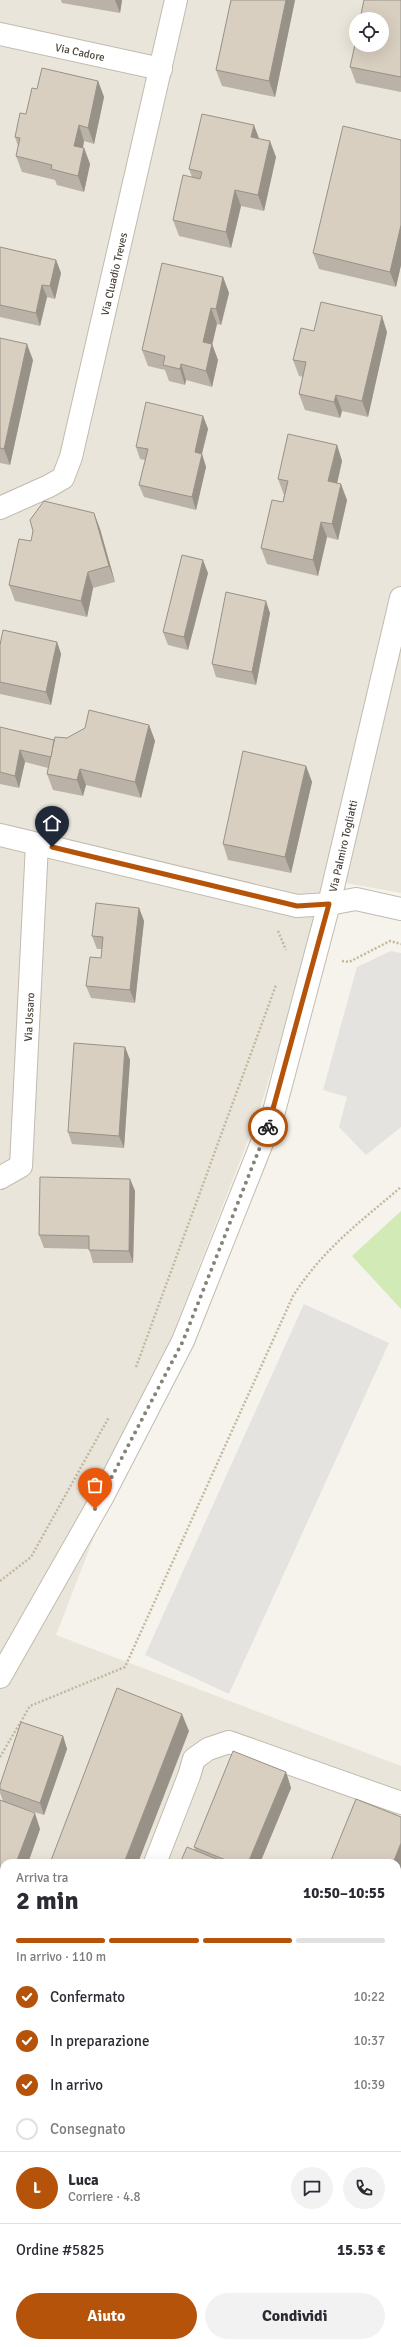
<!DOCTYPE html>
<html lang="it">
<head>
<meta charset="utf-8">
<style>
	:root { --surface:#fff; --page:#f2f2f3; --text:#2b2b33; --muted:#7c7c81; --line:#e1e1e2; --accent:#b45309 }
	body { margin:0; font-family:Signika,sans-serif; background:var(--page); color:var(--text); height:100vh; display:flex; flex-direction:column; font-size:15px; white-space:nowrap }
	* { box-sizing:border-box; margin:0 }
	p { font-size:13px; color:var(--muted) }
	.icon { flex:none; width:22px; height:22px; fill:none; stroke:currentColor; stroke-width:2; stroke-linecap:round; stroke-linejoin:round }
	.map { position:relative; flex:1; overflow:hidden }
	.drawer { position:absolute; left:0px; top:1859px; width:401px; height:488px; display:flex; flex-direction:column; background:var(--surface); border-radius:12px 12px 0 0; box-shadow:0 4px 16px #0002 }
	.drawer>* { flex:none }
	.fabs { position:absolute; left:349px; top:12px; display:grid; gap:8px }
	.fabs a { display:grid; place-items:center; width:40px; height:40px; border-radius:50%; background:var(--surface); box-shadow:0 4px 16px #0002; font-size:20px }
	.pin { position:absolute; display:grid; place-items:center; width:34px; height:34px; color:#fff; margin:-41px -17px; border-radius:50% 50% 50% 0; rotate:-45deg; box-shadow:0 0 4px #0007 }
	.pin .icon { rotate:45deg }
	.courier { position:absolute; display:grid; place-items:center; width:40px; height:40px; margin:-20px; border:3px solid #b45309; border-radius:50%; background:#fff; color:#222; box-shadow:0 1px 5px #0007 }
	.overview em { font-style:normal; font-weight:800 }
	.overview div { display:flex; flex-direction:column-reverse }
	.overview { display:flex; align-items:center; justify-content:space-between; height:68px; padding:0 16px }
	h1 { font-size:26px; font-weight:800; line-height:30px }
	.bar { display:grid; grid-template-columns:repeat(4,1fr); gap:6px 4px; align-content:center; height:48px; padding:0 16px }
	.bar i { height:5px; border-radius:3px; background:var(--line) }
	.bar .active { background:var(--accent) }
	.bar p { grid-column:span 4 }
	.line { display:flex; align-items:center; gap:10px; padding:0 16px; border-top:1px solid var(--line) }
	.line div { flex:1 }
	.round { display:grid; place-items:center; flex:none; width:42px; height:42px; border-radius:21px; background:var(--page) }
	ol { padding:0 16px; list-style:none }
	li { display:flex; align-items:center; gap:12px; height:44px }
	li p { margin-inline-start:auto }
	li .icon { padding:4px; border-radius:50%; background:var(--accent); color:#fff; stroke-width:4 }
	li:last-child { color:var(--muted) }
	li i { width:22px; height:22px; border:2px solid var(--line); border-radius:50% }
	.cta { display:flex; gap:8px; margin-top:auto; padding:8px 16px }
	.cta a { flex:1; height:46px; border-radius:24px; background:var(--accent); color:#fff; font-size:16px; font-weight:800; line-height:46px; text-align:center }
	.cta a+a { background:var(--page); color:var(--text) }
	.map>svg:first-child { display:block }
	.residential { fill:#eae5da; fill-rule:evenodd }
	.green { fill:#d2eab5 }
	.parking { fill:#e5e3e0 }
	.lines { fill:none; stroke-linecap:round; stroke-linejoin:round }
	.minor-casing { stroke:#c2bbae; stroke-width:24 }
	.path { stroke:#c4b79f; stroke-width:2.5; stroke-dasharray:2 2; stroke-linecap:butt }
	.minor { stroke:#fff; stroke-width:22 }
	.wall { fill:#bab2a6 }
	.shaded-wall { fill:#979187 }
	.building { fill:#d8cfc1; stroke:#979187 }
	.done { stroke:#878178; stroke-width:4; stroke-dasharray:0 7.2 }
	.route { stroke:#b45309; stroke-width:5 }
	.labels { text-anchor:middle; stroke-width:3.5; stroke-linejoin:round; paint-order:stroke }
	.street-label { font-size:11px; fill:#4b4439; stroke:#fff }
</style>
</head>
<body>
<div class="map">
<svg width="401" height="2347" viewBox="0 0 401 2347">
	<rect width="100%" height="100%" fill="#f6f3ec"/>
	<path class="residential" d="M0,0h401v893l-72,-13 -70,232 -203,523 345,131v581h-401zM356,19h26v26h-26zM4,1863h393v480h-393z"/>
	<g class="green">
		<polygon points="401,1211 401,1309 352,1256"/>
		<polygon points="0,2289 4,2292 4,2337 0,2343"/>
	</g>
	<g class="parking">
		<polygon points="391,951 401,953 401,1127 366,1155 339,1127 347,1097 323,1090 357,967"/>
		<polygon points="304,1304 389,1343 229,1694 145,1655"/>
		<polygon points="0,2204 4,2207 4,2218 0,2228"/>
	</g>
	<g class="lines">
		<defs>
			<g id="minor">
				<polyline points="0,34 161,69"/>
				<polyline points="0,508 49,486 63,478 71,457 176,0"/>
				<polyline points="0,835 297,906 329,904 356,899 401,909"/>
				<polyline points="0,1178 21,1166 37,844"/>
				<polyline points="0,1677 103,1496 183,1341 273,1115 329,904 401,598"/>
				<polyline points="155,1863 189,1776 194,1759 208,1749 229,1742 401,1803"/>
				<polyline points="397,2035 401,2023"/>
				<polyline points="0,2257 4,2259"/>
				<polyline points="129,2343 133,2347"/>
				<polyline points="30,2347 32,2343"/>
			</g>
		</defs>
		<use href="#minor" class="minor-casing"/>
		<g class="path">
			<polyline points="278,931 286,950"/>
			<polyline points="342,961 349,962 390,941 401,944"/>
			<polyline points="136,1367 276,985"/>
			<polyline points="0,1581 31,1557 109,1417"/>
			<path d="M0,1757l30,-51 95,-39 168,-371c31,-48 66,-73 108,-109"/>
		</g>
		<use href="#minor" class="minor"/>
	</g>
	<g class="wall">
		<polygon points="61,0 122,0 120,13 62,3"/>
		<polygon points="231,0 295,0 275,97 222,86 216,70"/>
		<polygon points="401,0 401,92 356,83 350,67"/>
		<polygon points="98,81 104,97 94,144 84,141 83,148 84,148 90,164 84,192 57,185 55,180 22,172 16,156 18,146 15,137 26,114 37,89"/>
		<polygon points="259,139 276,157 264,211 241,206 231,248 179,236 173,220 192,177 189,169"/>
		<polygon points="401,140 401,265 396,287 319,269 313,253"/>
		<polygon points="0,247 56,260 61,273 55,299 47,297 40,326 0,317"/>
		<polygon points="223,277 229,293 221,325 217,324 212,344 218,360 212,387 186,380 185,385 169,381 165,370 148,366 142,350"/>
		<polygon points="314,331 387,332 368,417 342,411 340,418 305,410 299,394 303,377 299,376 293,360"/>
		<polygon points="0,338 33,360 10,465 0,463"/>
		<polygon points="203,416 208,429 202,454 206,467 196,510 144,497 139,485 145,460 140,459 136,447"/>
		<polygon points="337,445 342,461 337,483 347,500 338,540 327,537 318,576 267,564 261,548 283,502 284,495 278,479"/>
		<polygon points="94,513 100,529 115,582 93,588 87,617 15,601 9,585 31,541"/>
		<polygon points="208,573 188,650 168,645 163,632"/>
		<polygon points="270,613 256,685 216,677 212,664"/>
		<polygon points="57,642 61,654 51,705 0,694 0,645"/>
		<polygon points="149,725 155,741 141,798 86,785 83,796 53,790 47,774 48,768 25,762 19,788 0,784 0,727 54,740"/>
		<polygon points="306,766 312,782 291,873 228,860 223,844"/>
		<polygon points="139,908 144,921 135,1003 91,998 86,986 101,958 102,949 97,949 92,936"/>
		<polygon points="125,1047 130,1060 124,1148 72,1144 68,1132"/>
		<polygon points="130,1179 135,1191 133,1263 93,1263 89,1249 44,1248 39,1235"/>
		<polygon points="63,1736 67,1749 44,1815 12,1805 40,1829 28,1863 4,1863 4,1926 0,1925 0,1800 3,1801 0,1793 0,1785"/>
		<polygon points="286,1772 291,1788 260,1863 180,1863 195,1850 194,1847"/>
		<polygon points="0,2027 4,2028 4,2159 0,2157"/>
		<polygon points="291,2343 383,2343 381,2347 292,2347"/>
	</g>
	<g class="shaded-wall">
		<polygon points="115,0 122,0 120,13"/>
		<polygon points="286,0 295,0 275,97 269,81"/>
		<polygon points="98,81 104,97 94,144 88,128"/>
		<polygon points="79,125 84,141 80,162 74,146"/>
		<polygon points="254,125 260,141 251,137"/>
		<polygon points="270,141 276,157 264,211 258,195"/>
		<polygon points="84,148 90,164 84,192 78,176"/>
		<polygon points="235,190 241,206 231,248 226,232"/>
		<polygon points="401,225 401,265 396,287 390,272"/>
		<polygon points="56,260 61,273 55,299 50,286"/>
		<polygon points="223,277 229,293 221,325 216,309"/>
		<polygon points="42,285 47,297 40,326 36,313"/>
		<polygon points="211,308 217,324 209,358 203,342"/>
		<polygon points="382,316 387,332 368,417 362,401"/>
		<polygon points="27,344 33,360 10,465 4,449"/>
		<polygon points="212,344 218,360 212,387 206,371"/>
		<polygon points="181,364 186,380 185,385 180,369"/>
		<polygon points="336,395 342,411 340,418 334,402"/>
		<polygon points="203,416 208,429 199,465 195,452"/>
		<polygon points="337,445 342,461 334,497 328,481"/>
		<polygon points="202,454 206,467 196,510 192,497"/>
		<polygon points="341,484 347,500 338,540 332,524"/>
		<polygon points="94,513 100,529 115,582 109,566"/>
		<polygon points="321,522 327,537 318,576 313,560"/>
		<polygon points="203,560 208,573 188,650 184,637"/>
		<polygon points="88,572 93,588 87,617 81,601"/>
		<polygon points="266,601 270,613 256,685 252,672"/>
		<polygon points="57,642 61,654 51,705 46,692"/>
		<polygon points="149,725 155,741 141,798 135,782"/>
		<polygon points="20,750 25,762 19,788 15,776"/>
		<polygon points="306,766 312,782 291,873 285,857"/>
		<polygon points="80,769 86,785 83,796 77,780"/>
		<polygon points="139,908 144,921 135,1003 130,990"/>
		<polygon points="125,1047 130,1060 124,1148 119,1136"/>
		<polygon points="130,1179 135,1191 133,1263 129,1251"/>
		<polygon points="182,1714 189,1731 138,1863 124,1863"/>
		<polygon points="63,1736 67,1749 44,1815 40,1803"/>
		<polygon points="286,1772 291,1788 260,1863 248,1863"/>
		<polygon points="35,1813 40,1829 28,1863 16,1863"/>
		<polygon points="401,1843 401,1874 397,1884 397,1863 393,1863"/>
		<polygon points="4,1895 4,1926 0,1916 0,1905"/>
		<polygon points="4,2135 4,2150 1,2142"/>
		<polygon points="401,2257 401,2295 397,2305 397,2268"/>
		<polygon points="368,2343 383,2343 381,2347 367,2347"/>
	</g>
	<g class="building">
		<polygon points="231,0 286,0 269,81 216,70"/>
		<polygon points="364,0 401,0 401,77 350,67 356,40 356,45 382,45 382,19 360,19"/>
		<polygon points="42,68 98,81 88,128 79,125 74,146 84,148 78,176 51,169 52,165 16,156 20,138 15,137 20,113 26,114 32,88 37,89"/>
		<polygon points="202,114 254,125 251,137 270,141 258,195 235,190 226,232 173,220 183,175 200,179 202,172 189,169"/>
		<polygon points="343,126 401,140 401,225 390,272 313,253"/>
		<polygon points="0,247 56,260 50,286 42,285 36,313 0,305"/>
		<polygon points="162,263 223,277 216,309 211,308 203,342 212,344 206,371 181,364 180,369 163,365 165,356 142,350"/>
		<polygon points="321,302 382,316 362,401 336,395 334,402 299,394 306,362 293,360 301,328 314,331"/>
		<polygon points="0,338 27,344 4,449 0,448"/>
		<polygon points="146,402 203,416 195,452 202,454 192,497 139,485 148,449 136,447"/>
		<polygon points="288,434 337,445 328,481 341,484 332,524 321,522 313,560 261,548 272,500 283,502 288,481 278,479"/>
		<polygon points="44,501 94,513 109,566 88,572 81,601 9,585 19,539 31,541 33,531 30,520"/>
		<polygon points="182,555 203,560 184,637 163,632"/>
		<polygon points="226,592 266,601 252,672 212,664"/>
		<polygon points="3,630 57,642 46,692 0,682 0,645"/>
		<polygon points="89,710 149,725 135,782 80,769 77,780 47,774 55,737 67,738 85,728"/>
		<polygon points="0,727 54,740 51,757 20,750 15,776 0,772"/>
		<polygon points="243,751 306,766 285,857 223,844"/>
		<polygon points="96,903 139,908 130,990 86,986 90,957 101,958 103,937 92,936"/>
		<polygon points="74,1043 125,1047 119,1136 68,1132"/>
		<polygon points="40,1177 130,1179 129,1251 89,1250 89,1236 39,1235"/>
		<polygon points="117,1688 182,1714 124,1863 50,1863"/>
		<polygon points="21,1722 63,1736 40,1803 0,1789 0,1785"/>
		<polygon points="233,1751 286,1772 248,1863 233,1863 194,1847"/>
		<polygon points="356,1799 401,1817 401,1843 393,1863 330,1863"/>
		<polygon points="0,1800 35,1813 16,1863 4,1863 4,1895 0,1905"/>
		<polygon points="187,1847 226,1863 180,1863"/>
		<polygon points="0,2027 4,2028 4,2135 1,2142 0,2142"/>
		<polygon points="401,2163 401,2257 397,2268 397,2165"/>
		<polygon points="299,2343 368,2343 367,2347 309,2347"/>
	</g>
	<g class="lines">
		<polyline class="done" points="95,1509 183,1341 268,1127"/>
		<polyline class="route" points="52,847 297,906 329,904 268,1127"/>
	</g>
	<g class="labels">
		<g class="street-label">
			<text transform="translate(80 52) rotate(12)" y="4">Via Cadore</text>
			<text transform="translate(114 274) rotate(-77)" y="4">Via Cluadio Treves</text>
			<text transform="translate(343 846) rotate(-77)" y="4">Via Palmiro Togliatti</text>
			<text transform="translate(29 1017) rotate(-87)" y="4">Via Ussaro</text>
		</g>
	</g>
</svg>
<div class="fabs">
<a><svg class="icon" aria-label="locate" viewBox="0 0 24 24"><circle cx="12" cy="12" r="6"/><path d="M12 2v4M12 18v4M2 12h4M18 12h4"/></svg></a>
</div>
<div class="pin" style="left:95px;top:1509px;background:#ea580c"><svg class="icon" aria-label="bag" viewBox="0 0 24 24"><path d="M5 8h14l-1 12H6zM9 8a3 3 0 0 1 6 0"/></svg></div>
<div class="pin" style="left:52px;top:847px;background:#1f2937"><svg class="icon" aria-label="home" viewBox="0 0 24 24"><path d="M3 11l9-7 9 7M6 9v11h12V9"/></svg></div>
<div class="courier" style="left:268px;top:1127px"><svg class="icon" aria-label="bike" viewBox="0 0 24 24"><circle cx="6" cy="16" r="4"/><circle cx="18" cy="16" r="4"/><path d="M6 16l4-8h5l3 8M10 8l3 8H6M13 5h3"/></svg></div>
<section class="drawer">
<div class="overview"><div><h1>2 min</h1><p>Arriva tra</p></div><em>10:50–10:55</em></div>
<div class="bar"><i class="active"></i><i class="active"></i><i class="active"></i><i></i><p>In arrivo · 110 m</p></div>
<ol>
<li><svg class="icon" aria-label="check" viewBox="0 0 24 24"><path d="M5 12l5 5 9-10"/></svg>Confermato<p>10:22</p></li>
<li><svg class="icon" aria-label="check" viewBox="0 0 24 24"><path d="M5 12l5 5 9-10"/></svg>In preparazione<p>10:37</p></li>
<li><svg class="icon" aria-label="check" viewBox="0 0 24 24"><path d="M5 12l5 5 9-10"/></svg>In arrivo<p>10:39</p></li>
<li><i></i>Consegnato</li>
</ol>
<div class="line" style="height:72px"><b class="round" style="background:var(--accent);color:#fff">L</b><div><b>Luca</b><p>Corriere · 4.8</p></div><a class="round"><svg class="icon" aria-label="chat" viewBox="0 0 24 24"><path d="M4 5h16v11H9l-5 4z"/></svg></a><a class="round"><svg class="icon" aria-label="phone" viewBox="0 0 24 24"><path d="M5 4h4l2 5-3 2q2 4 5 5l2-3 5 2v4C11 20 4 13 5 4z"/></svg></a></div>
<div class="line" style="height:52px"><div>Ordine #5825</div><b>15.53 €</b></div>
<div class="cta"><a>Aiuto</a><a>Condividi</a></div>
</section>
</div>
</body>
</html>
